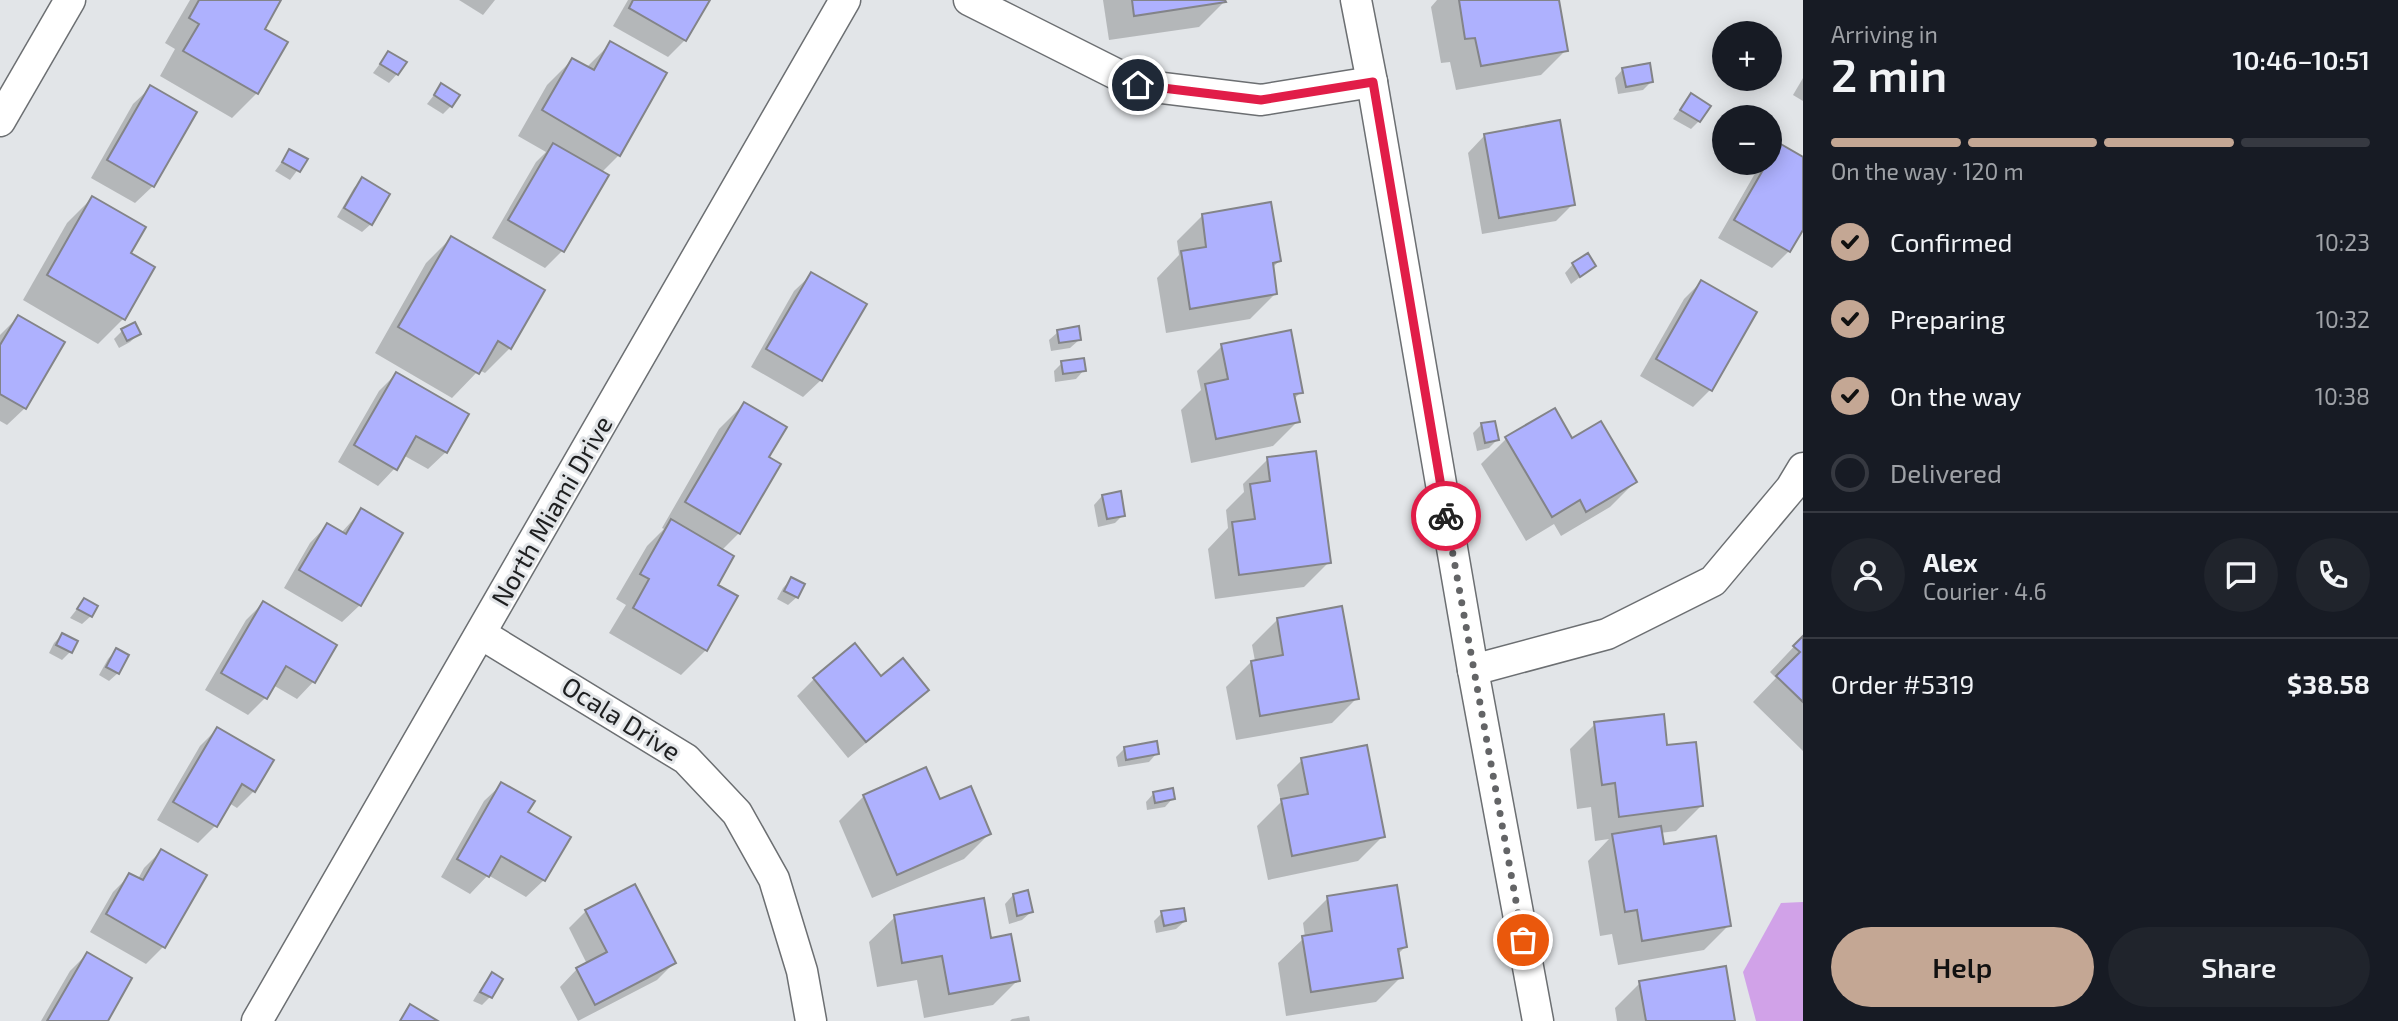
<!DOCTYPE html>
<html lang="en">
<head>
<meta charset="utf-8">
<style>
	:root { --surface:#171b24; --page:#20242c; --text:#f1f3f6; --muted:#9ea1a6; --line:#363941; --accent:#c4a794 }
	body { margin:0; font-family:"Exo 2",sans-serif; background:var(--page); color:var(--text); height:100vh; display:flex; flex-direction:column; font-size:26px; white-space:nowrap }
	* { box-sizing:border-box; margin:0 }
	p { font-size:23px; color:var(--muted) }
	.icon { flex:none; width:38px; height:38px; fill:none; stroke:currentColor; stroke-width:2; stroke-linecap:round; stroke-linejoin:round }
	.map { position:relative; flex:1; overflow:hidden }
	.panel { display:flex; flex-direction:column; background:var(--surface); width:595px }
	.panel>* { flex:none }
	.tools { position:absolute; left:1712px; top:21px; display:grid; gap:14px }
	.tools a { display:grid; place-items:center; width:70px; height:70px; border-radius:50%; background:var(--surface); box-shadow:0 4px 18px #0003; font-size:35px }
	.pin { position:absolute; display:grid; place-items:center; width:60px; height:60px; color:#fff; margin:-30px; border:4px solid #fff; border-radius:50%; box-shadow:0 2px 7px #0007 }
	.courier { position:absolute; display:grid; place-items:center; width:70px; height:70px; margin:-35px; border:5px solid #e11d48; border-radius:50%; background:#fff; color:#222; box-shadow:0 2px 9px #0007 }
	.headline em { font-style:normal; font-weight:600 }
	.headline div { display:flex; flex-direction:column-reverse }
	.headline { display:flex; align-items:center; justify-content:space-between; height:119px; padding:0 28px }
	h1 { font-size:46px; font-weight:600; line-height:52px }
	.bar { display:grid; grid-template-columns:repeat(4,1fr); gap:10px 7px; align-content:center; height:84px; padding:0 28px }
	.bar i { height:9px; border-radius:5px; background:var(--line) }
	.bar .on { background:var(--accent) }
	.bar p { grid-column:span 4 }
	.line { display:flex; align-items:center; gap:18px; padding:0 28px; border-top:2px solid var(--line) }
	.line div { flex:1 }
	.round { display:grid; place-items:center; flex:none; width:74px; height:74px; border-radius:37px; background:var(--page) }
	ol { padding:0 28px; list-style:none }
	li { display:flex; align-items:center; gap:21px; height:77px }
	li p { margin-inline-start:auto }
	li .icon { padding:7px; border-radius:50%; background:var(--accent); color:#111; stroke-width:4 }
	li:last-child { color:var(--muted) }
	li i { width:38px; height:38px; border:4px solid var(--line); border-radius:50% }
	.action { display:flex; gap:14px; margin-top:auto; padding:14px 28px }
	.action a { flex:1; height:80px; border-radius:42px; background:var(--accent); color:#111; font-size:28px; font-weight:600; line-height:80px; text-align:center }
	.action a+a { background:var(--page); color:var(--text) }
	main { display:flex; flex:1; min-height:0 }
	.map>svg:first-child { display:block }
	.forest { fill:#d1a2e8 }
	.shadow { fill:#0003 }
	.building { fill:#aeb1fe; stroke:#838488; stroke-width:2 }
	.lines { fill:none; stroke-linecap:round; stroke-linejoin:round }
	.minor-casing { stroke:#6c6f72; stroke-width:33 }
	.minor { stroke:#fff; stroke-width:30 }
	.done { stroke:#636466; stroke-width:7; stroke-dasharray:0 12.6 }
	.route { stroke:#e11d48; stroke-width:9 }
	.labels { text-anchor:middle; stroke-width:6; stroke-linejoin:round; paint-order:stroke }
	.street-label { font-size:26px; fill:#1e1f20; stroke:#e2e5e8 }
</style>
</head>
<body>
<main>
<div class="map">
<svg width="1803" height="1021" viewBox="0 0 1803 1021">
	<rect width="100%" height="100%" fill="#e2e5e8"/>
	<polygon class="forest" points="1803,902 1803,1021 1756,1021 1743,972 1781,903"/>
	<g class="shadow">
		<polygon points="190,0 279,0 262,29 257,93 232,118 160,76 175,49 165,43"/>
		<polygon points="459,0 495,0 483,15"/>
		<polygon points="628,0 708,0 685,40 668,57 613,26"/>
		<polygon points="1103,0 1223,0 1224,2 1199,27 1109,40"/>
		<polygon points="1437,0 1557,0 1566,50 1541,75 1456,90 1450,62 1441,63 1431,7"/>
		<polygon points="611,43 619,155 601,173 606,176 562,251 545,268 492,238 536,162 546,152 518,136 547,85 572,60 586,68"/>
		<polygon points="388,53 397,74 389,83 373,73"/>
		<polygon points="1623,69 1651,82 1643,90 1618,94 1615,78"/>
		<polygon points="1803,78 1803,101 1793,95"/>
		<polygon points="441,86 451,106 443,114 427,104"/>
		<polygon points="151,87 195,113 153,186 135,203 91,178 133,104"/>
		<polygon points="1691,95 1699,121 1691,129 1673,119"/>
		<polygon points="1485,135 1573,204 1556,221 1482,234 1468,153"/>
		<polygon points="1779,145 1803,159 1803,226 1789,251 1772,268 1718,238 1761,163 1769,163 1769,155"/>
		<polygon points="290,151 305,160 290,180 275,171"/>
		<polygon points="363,179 371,224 362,232 337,217 354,188"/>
		<polygon points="92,198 129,254 123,319 98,344 23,300 67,223"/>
		<polygon points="1202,216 1279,261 1272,268 1275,294 1250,319 1166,333 1157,278 1179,255 1177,241"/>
		<polygon points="451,238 510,348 485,373 479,370 452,398 375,353 426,263"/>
		<polygon points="1573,264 1594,266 1571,284 1565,273"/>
		<polygon points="812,274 865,305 821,380 803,397 751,367 794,291"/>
		<polygon points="1701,282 1710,390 1693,407 1640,376 1684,299"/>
		<polygon points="18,317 25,408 7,425 0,421 0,335"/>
		<polygon points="122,331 139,334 130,342 119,348 114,339"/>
		<polygon points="1058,332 1079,340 1070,348 1051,351 1049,340"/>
		<polygon points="1222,346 1301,392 1293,400 1298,421 1273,446 1191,463 1181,410 1201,390 1197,371"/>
		<polygon points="1062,363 1084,370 1076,379 1055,382 1054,371"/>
		<polygon points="396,374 467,415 446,452 428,469 403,455 395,468 378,486 338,462 379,391"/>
		<polygon points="744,404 767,458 739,533 721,551 706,650 681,675 609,633 626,605 616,599 647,546 664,529 662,528 719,429"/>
		<polygon points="1481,425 1497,440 1489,448 1477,451 1473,433"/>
		<polygon points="1506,439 1571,440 1635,482 1610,507 1561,536 1554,524 1526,541 1481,464"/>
		<polygon points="1268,459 1329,562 1304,587 1215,599 1208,549 1228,528 1226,510 1244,492 1243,484"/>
		<polygon points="1102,496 1123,515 1115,523 1098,527 1094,505"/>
		<polygon points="361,511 360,605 342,622 284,588 310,543 327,525 341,533"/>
		<polygon points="791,579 797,597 788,605 777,599 783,588"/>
		<polygon points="84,600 91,616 82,624 70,618"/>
		<polygon points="263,603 314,681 297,699 273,685 265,698 248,715 205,690 246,620"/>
		<polygon points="1277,620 1357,698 1332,723 1236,740 1226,687 1251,662 1255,661 1252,645"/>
		<polygon points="62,635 70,652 62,660 49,653 54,643"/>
		<polygon points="1803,637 1803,751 1753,702 1776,678 1770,672"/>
		<polygon points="855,646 881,678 926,690 909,707 848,758 797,696 814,679"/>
		<polygon points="116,650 118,673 109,681 99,675 108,659"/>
		<polygon points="1595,724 1666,747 1701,806 1676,831 1660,833 1663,846 1729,925 1704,950 1618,965 1612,934 1600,936 1588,861 1609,839 1595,841 1591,807 1577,809 1570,749"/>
		<polygon points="217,729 254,791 237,808 229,803 215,826 198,843 157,820 200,746"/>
		<polygon points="1125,748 1157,753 1149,762 1118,767 1116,757"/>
		<polygon points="1302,760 1383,836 1358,861 1268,880 1257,826 1281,802 1277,785"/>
		<polygon points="502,784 526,813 568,838 544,880 526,897 488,875 470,894 441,877 484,801"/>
		<polygon points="1154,793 1173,798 1165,807 1147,810 1146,802"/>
		<polygon points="864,796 939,801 989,834 964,859 872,898 839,821"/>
		<polygon points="161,851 205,876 163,947 146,964 90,932 113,892 130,875 138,879 144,868"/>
		<polygon points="1013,895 1031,912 1022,920 1009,924 1005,904"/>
		<polygon points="1328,898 1405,947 1398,954 1401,977 1376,1002 1286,1016 1278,963 1305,937 1303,923"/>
		<polygon points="586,911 674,963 657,980 578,1021 560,987 577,969 587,964 569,928"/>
		<polygon points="1162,913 1185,921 1176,929 1156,933 1154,921"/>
		<polygon points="895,917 989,940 1018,980 993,1005 924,1018 917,980 877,987 869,942"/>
		<polygon points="87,954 105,1021 41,1021 70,971"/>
		<polygon points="492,974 501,979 490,997 482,1005 473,1001 484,983"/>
		<polygon points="1640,983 1734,1021 1617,1021 1615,1008"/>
		<polygon points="1029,1016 1030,1021 1010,1021 1012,1019"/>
	</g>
	<g class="building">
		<polygon points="199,0 281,0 265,29 288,42 258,94 183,51 199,24 189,18"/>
		<polygon points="633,0 710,0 686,41 629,8"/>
		<polygon points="1132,0 1225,0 1226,2 1134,16"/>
		<polygon points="1459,0 1559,0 1568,51 1481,66 1475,38 1465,39"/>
		<polygon points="610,41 667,73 620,156 542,110 572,58 594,70"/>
		<polygon points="388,51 407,62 398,75 380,64"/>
		<polygon points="1650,63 1653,82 1626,87 1622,68"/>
		<polygon points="441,83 460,95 452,107 434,95"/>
		<polygon points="150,85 197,112 154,187 107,160"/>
		<polygon points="1691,93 1711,106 1700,122 1680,110"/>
		<polygon points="1560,120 1575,205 1499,218 1484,134"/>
		<polygon points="553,143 609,175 564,252 508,220"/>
		<polygon points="1779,143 1803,157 1803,230 1790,252 1734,220 1767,163 1769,163"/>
		<polygon points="289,149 308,159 300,172 282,162"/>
		<polygon points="362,177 390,194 372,225 344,208"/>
		<polygon points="92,196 146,227 131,253 155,267 125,320 47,275"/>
		<polygon points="1271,202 1281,261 1273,263 1277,294 1190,309 1181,251 1206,247 1202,214"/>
		<polygon points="451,236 545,290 511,349 498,341 479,374 398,327"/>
		<polygon points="1588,253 1596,266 1580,277 1572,263"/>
		<polygon points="811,272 867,304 822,381 766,349"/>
		<polygon points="1701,280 1757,312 1712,391 1656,359"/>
		<polygon points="18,315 65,342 26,409 0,394 0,345"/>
		<polygon points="135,322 141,334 127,341 121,329"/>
		<polygon points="1079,326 1081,340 1059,343 1057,330"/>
		<polygon points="1291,330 1303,393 1294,394 1300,422 1216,439 1205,384 1228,379 1221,344"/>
		<polygon points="1084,358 1086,371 1063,374 1061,361"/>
		<polygon points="396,372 469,414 447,453 416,436 397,470 354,445"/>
		<polygon points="744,402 787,427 769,457 781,464 740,534 685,502"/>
		<polygon points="1555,408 1572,438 1601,421 1637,482 1586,512 1580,500 1552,517 1505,437"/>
		<polygon points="1495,421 1499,440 1485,443 1481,423"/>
		<polygon points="1316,451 1331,563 1239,575 1232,522 1255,519 1250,484 1270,481 1267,457"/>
		<polygon points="1121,491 1125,516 1107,519 1102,495"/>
		<polygon points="361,508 403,533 361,606 299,570 327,523 346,534"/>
		<polygon points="671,519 734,556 718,585 738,596 707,651 633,608 649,579 640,574"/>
		<polygon points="791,577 805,584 798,598 784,591"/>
		<polygon points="84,598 98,606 92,617 77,609"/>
		<polygon points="263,601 337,645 315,683 286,666 267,699 221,673"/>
		<polygon points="1342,606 1359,699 1260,716 1251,661 1283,655 1277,618"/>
		<polygon points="62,633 78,641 72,653 56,645"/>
		<polygon points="1803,636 1803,702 1776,676 1800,652 1793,646"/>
		<polygon points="855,643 881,676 903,658 929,690 866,742 813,678"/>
		<polygon points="116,648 129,655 119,674 106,667"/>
		<polygon points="1664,714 1667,745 1696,742 1703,806 1619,817 1615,783 1602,785 1594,722"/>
		<polygon points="217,727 274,760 255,792 242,784 217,827 173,802"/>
		<polygon points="1157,741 1159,754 1126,760 1124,747"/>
		<polygon points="1367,745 1385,837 1292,856 1281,799 1308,794 1301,758"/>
		<polygon points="926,767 940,799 971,786 991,834 897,875 863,795"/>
		<polygon points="501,782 535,801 528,812 571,837 545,881 501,856 489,877 457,859"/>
		<polygon points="1173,788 1175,799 1155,803 1153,792"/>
		<polygon points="1661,826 1664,844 1716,836 1731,926 1642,941 1637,910 1625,912 1612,834"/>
		<polygon points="161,849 207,875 165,948 106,914 129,873 143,880"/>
		<polygon points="635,884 676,963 595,1005 576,968 607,952 585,910"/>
		<polygon points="1397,885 1407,947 1398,949 1403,978 1311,992 1302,936 1332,931 1327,896"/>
		<polygon points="1028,890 1033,912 1017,916 1013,894"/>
		<polygon points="984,898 991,938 1011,934 1020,981 949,994 942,956 902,963 894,915"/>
		<polygon points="1184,908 1186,921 1164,926 1161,911"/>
		<polygon points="87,952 132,978 108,1021 47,1021"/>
		<polygon points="1726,966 1735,1021 1646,1021 1639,981"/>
		<polygon points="492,972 503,979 492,998 480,992"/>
		<polygon points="410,1004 438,1021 400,1021"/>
	</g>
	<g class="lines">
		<defs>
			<g id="minor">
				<polyline points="969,0 1138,85 1261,100 1372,82"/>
				<polyline points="1356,0 1372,82 1473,670 1538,1021"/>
				<polyline points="0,121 70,0"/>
				<polyline points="481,634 686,759 737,813 774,879 802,971 811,1021"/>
				<polyline points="1473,670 1607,634 1713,581 1791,488 1803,468"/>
				<polyline points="257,1021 845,0"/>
			</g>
		</defs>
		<use href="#minor" class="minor-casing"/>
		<use href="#minor" class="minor"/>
	</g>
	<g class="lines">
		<polyline class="done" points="1446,516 1523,940"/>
		<polyline class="route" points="1138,85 1261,100 1373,82 1446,516"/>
	</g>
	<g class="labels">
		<g class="street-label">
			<text transform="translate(552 511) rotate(-60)" y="9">North Miami Drive</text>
			<text transform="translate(621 719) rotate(32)" y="9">Ocala Drive</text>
		</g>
	</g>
</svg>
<div class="tools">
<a>+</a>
<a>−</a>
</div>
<div class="pin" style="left:1523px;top:940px;background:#ea580c"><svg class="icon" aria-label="bag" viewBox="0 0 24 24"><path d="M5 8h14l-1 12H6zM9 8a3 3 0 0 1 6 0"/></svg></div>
<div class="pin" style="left:1138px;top:85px;background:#1f2937"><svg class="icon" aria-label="home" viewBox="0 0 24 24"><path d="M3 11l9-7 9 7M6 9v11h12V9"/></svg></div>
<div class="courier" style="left:1446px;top:516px"><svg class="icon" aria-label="bike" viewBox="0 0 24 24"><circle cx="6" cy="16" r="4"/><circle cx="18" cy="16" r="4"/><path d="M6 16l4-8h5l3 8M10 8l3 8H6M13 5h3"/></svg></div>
</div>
<section class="panel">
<div class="headline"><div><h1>2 min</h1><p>Arriving in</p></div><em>10:46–10:51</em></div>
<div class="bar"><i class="on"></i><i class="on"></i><i class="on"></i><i></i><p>On the way · 120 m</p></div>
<ol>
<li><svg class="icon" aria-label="check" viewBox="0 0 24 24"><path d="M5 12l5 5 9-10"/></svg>Confirmed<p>10:23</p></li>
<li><svg class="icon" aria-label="check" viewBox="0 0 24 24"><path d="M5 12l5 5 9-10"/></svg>Preparing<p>10:32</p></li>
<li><svg class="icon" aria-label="check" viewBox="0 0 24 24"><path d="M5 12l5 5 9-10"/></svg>On the way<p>10:38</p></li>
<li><i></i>Delivered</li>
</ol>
<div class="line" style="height:126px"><a class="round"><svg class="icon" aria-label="person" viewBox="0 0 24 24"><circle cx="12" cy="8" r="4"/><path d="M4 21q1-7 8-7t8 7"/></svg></a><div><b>Alex</b><p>Courier · 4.6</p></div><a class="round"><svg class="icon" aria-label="chat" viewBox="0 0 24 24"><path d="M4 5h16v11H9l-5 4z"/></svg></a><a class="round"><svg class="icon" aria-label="phone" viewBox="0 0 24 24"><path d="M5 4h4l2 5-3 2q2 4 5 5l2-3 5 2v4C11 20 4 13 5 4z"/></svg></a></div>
<div class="line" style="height:91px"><div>Order #5319</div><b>$38.58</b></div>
<div class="action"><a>Help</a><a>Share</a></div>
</section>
</main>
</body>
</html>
